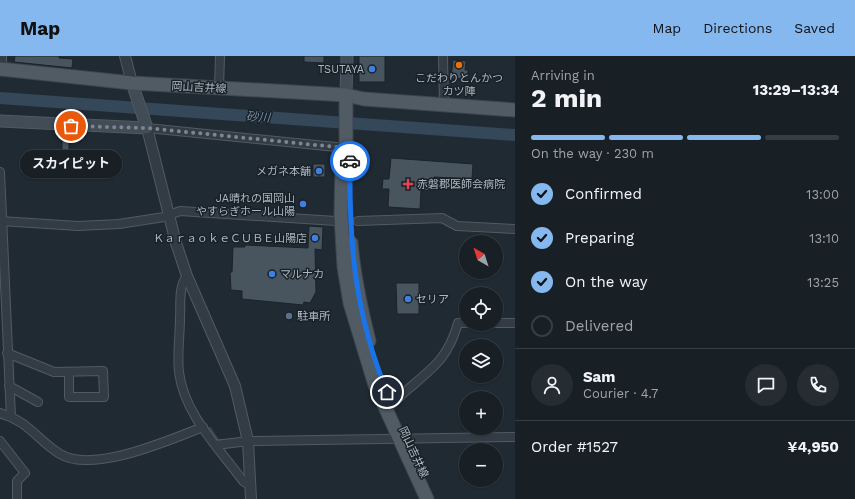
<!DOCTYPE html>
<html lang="en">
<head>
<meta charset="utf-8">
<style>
	:root { --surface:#182026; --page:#252d32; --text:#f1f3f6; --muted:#9fa3a7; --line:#363e43; --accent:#84b8ef }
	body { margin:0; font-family:"Work Sans","Noto Sans JP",sans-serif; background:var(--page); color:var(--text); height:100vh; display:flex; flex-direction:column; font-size:15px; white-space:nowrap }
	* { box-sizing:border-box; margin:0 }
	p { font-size:13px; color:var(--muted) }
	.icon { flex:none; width:22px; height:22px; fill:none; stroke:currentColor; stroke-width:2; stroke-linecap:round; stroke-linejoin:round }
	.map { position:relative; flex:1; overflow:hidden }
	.panel { display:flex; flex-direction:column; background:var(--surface); width:340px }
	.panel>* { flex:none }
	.needle { width:26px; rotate:321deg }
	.fabs { position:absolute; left:459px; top:179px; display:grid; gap:8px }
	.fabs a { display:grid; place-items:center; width:44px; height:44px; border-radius:50%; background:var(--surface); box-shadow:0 1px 3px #0004,0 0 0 1px var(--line); font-size:20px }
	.pin { position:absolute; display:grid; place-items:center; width:34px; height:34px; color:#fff; margin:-17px; border:2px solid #fff; border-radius:50%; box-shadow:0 1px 4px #0007 }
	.courier { position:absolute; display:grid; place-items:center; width:40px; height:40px; margin:-20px; border:3px solid #1a73e8; border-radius:50%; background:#fff; color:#222; box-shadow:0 1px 5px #0007 }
	.bubble { position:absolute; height:28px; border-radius:14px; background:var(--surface); box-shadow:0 1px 3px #0004,0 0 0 1px var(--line); font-size:13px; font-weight:700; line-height:28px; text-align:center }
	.summary em { font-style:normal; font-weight:700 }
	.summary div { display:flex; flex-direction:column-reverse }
	.summary { display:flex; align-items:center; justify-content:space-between; height:68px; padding:0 16px }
	h1 { font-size:26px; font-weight:700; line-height:30px }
	.bar { display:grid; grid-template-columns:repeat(4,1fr); gap:6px 4px; align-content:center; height:48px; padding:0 16px }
	.bar i { height:5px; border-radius:3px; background:var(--line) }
	.bar .on { background:var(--accent) }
	.bar p { grid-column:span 4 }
	.line { display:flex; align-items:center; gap:10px; padding:0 16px; border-top:1px solid var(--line) }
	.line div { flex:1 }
	.round { display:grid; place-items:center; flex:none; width:42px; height:42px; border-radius:21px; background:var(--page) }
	ol { padding:0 16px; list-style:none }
	li { display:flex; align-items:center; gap:12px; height:44px }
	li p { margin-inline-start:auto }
	li .icon { padding:4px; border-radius:50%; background:var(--accent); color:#111; stroke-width:4 }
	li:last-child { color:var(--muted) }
	li i { width:22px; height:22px; border:2px solid var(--line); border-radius:50% }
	header { display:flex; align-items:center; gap:24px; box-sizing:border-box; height:56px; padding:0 20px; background:var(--accent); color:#111 }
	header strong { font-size:19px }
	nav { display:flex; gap:22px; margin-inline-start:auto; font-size:14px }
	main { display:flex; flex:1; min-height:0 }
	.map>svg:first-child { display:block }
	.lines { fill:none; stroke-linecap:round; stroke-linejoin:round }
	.stream { stroke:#354859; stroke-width:2 }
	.river { stroke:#354859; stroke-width:12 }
	.building { fill:#48555f; stroke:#1b232a }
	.minor-tunnel { stroke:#353f48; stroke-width:8; stroke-dasharray:8 4; stroke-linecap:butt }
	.minor-casing { stroke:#515a62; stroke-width:10 }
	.tertiary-casing { stroke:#515a62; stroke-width:12 }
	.secondary-casing { stroke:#515a62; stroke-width:13 }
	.primary-casing { stroke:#3d454e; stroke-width:15 }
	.minor { stroke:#333c44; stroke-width:8 }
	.tertiary { stroke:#333c44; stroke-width:10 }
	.secondary { stroke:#414c57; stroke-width:11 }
	.primary { stroke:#515b64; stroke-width:13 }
	.done { stroke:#7c868f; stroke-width:4; stroke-dasharray:0 7.2 }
	.route { stroke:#1a73e8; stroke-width:5 }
	.food-dot { fill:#e8710a; stroke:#192128; stroke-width:1.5 }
	.shop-dot { fill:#3f7fe0; stroke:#192128; stroke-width:1.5 }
	.health-dot { fill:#e0444e; stroke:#192128; stroke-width:1.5 }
	.service-dot { fill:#5c6f8a; stroke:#192128; stroke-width:1.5 }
	.labels { text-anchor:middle; stroke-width:3; stroke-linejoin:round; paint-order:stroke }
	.poi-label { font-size:11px; fill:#adb7c1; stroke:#192128; text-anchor:end }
	.street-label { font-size:11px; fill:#adb7c1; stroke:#192128 }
	.water-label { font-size:12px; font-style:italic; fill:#708ba3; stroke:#192128 }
</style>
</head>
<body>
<header>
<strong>Map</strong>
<nav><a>Map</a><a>Directions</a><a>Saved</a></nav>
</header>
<main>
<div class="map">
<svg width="515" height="443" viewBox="0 0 515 443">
	<rect width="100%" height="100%" fill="#202a33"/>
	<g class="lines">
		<g class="stream">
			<polyline points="446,169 456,173"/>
			<polyline points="0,362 8,364"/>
			<polyline points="206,374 210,372 218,384 225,384"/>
		</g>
		<polyline class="river" points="0,42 515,79"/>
	</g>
	<g class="building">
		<polygon points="15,0 59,0 59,2 73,3 72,12 14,6"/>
		<polygon points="304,0 324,0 324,7 304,6"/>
		<rect x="359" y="0" width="26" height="26"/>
		<polygon points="453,4 466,5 465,14 468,14 468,20 464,20 464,23 451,22"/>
		<rect x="62" y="83" width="7" height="13"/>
		<polygon points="391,102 473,108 472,123 434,121 433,135 421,134 420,153 388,151 389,133 382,133 383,123 389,123"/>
		<rect x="313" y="108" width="12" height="13"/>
		<polygon points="309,170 323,171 322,194 315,193 316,236 310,247 304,246 303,249 242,243 242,235 231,234 230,216 232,216 233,191 245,191 245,189 308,192"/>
		<polygon points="396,227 419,227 419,258 397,258"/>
	</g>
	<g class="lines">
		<polyline class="minor-tunnel" points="338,165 358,165"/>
		<defs>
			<g id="minor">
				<polyline points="443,0 444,49"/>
				<polyline points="2,14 2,0"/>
				<polyline points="219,32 220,0"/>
				<polyline points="147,72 346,92"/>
				<polyline points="0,116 11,361"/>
				<polyline points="0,165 78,170 119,168 164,161 180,155 336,165"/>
				<polyline points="358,165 442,162 457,170 515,173"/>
				<path d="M187,220c-9,10 -6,29 -7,41 0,18 -3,38 -1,55 5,42 40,76 64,109l8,5"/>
				<polyline points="496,267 515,267"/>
				<polyline points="7,297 54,316 103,315 104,341 69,341 69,316"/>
				<polyline points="9,330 38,346"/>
				<path d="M392,348c6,-4 9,-9 15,-14 27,-23 41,-32 51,-67h8"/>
				<path d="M0,357c30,9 36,26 60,41 33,20 109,-14 143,-27"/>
				<polyline points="0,385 25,417 17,425 17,443"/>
				<polyline points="216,389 248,385 515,381"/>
			</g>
			<g id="tertiary">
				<polyline points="125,0 132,27"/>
				<polyline points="147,72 176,187 187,220 235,330 248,385 251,443"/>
			</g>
			<g id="secondary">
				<polyline points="346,39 347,0"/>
				<polyline points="0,65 147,72 132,27"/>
			</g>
			<g id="primary">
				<polyline points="0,13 132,27 346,39 364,43 515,54"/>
				<polyline points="346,39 346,92 342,104 341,160 344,211 350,247 375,329 427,443"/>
				<path d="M351,187c3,34 10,66 18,98"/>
			</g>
		</defs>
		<use href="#minor" class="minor-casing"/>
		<use href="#tertiary" class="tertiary-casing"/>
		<use href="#secondary" class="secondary-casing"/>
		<use href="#primary" class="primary-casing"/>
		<use href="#minor" class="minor"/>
		<use href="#tertiary" class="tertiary"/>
		<use href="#secondary" class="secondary"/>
		<use href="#primary" class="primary"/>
	</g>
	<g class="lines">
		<polyline class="done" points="71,70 147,72 346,92 350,105"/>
		<path class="route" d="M350,105c-1,84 5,153 37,231"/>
	</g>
	<circle class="food-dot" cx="459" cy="9" r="4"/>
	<g class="shop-dot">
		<circle cx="372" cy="13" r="4"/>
		<circle cx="319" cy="115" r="4"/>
		<circle cx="303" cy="148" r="4"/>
		<circle cx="315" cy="182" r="4"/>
		<circle cx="272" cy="218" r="4"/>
		<circle cx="408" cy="243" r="4"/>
	</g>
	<path class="health-dot" d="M406 122h4v4h4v4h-4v4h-4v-4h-4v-4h4z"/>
	<circle class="service-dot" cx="289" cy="260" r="4"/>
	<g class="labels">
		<g class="poi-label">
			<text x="364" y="17">TSUTAYA</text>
			<text x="459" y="26" text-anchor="middle">こだわりとんかつ<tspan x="459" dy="13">カツ陣</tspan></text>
			<text x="311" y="119">メガネ本舗</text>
			<text x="417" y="132" text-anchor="start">赤磐郡医師会病院</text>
			<text x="295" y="146">JA晴れの国岡山<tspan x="295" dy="13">やすらぎホール山陽</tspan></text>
			<text x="307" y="186">ＫａｒａｏｋｅＣＵＢＥ山陽店</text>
			<text x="280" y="222" text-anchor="start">マルナカ</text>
			<text x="416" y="247" text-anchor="start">セリア</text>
			<text x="297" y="264" text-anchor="start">駐車所</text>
		</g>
		<g class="street-label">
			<text transform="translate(199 31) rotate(3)" y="4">岡山吉井線</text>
			<text transform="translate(414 396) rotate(65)" y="4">岡山吉井線</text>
		</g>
		<g class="water-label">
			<text transform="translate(258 61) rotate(4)" y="4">砂川</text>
		</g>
	</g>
</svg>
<div class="fabs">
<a><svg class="needle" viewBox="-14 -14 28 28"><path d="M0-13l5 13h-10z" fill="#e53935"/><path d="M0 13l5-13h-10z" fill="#9fa3a7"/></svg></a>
<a><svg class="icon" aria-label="locate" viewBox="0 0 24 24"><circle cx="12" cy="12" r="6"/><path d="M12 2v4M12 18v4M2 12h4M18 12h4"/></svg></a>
<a><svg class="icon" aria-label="layers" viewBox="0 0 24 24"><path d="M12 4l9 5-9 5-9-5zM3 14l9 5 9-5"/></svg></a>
<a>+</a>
<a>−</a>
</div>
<div class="pin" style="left:71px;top:70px;background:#ea580c"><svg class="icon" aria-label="bag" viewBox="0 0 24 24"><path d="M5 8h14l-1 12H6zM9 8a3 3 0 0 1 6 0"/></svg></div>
<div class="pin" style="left:387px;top:336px;background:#1f2937"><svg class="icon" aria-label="home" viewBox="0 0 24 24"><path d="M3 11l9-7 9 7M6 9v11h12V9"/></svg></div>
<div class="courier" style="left:350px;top:105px"><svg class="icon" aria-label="car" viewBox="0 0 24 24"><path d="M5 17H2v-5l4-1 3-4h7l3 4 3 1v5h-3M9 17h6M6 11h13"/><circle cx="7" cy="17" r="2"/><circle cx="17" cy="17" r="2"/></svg></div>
<div class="bubble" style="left:20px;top:94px;width:102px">スカイピット</div>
</div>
<section class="panel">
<div class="summary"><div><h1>2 min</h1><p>Arriving in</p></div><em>13:29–13:34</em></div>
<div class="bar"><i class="on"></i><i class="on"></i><i class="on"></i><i></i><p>On the way · 230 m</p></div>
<ol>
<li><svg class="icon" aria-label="check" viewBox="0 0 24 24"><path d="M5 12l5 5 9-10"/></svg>Confirmed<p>13:00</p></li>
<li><svg class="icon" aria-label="check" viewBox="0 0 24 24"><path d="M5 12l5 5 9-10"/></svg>Preparing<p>13:10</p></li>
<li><svg class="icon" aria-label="check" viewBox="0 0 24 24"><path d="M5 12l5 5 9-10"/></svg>On the way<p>13:25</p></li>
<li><i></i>Delivered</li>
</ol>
<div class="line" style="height:72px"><a class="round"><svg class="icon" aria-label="person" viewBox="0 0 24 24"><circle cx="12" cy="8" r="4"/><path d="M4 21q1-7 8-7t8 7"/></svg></a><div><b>Sam</b><p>Courier · 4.7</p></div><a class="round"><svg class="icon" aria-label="chat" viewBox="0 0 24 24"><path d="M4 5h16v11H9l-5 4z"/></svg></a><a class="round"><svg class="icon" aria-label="phone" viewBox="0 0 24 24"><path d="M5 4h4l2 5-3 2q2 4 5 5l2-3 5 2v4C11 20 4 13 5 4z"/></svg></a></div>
<div class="line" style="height:52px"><div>Order #1527</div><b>¥4,950</b></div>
</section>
</main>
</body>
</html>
